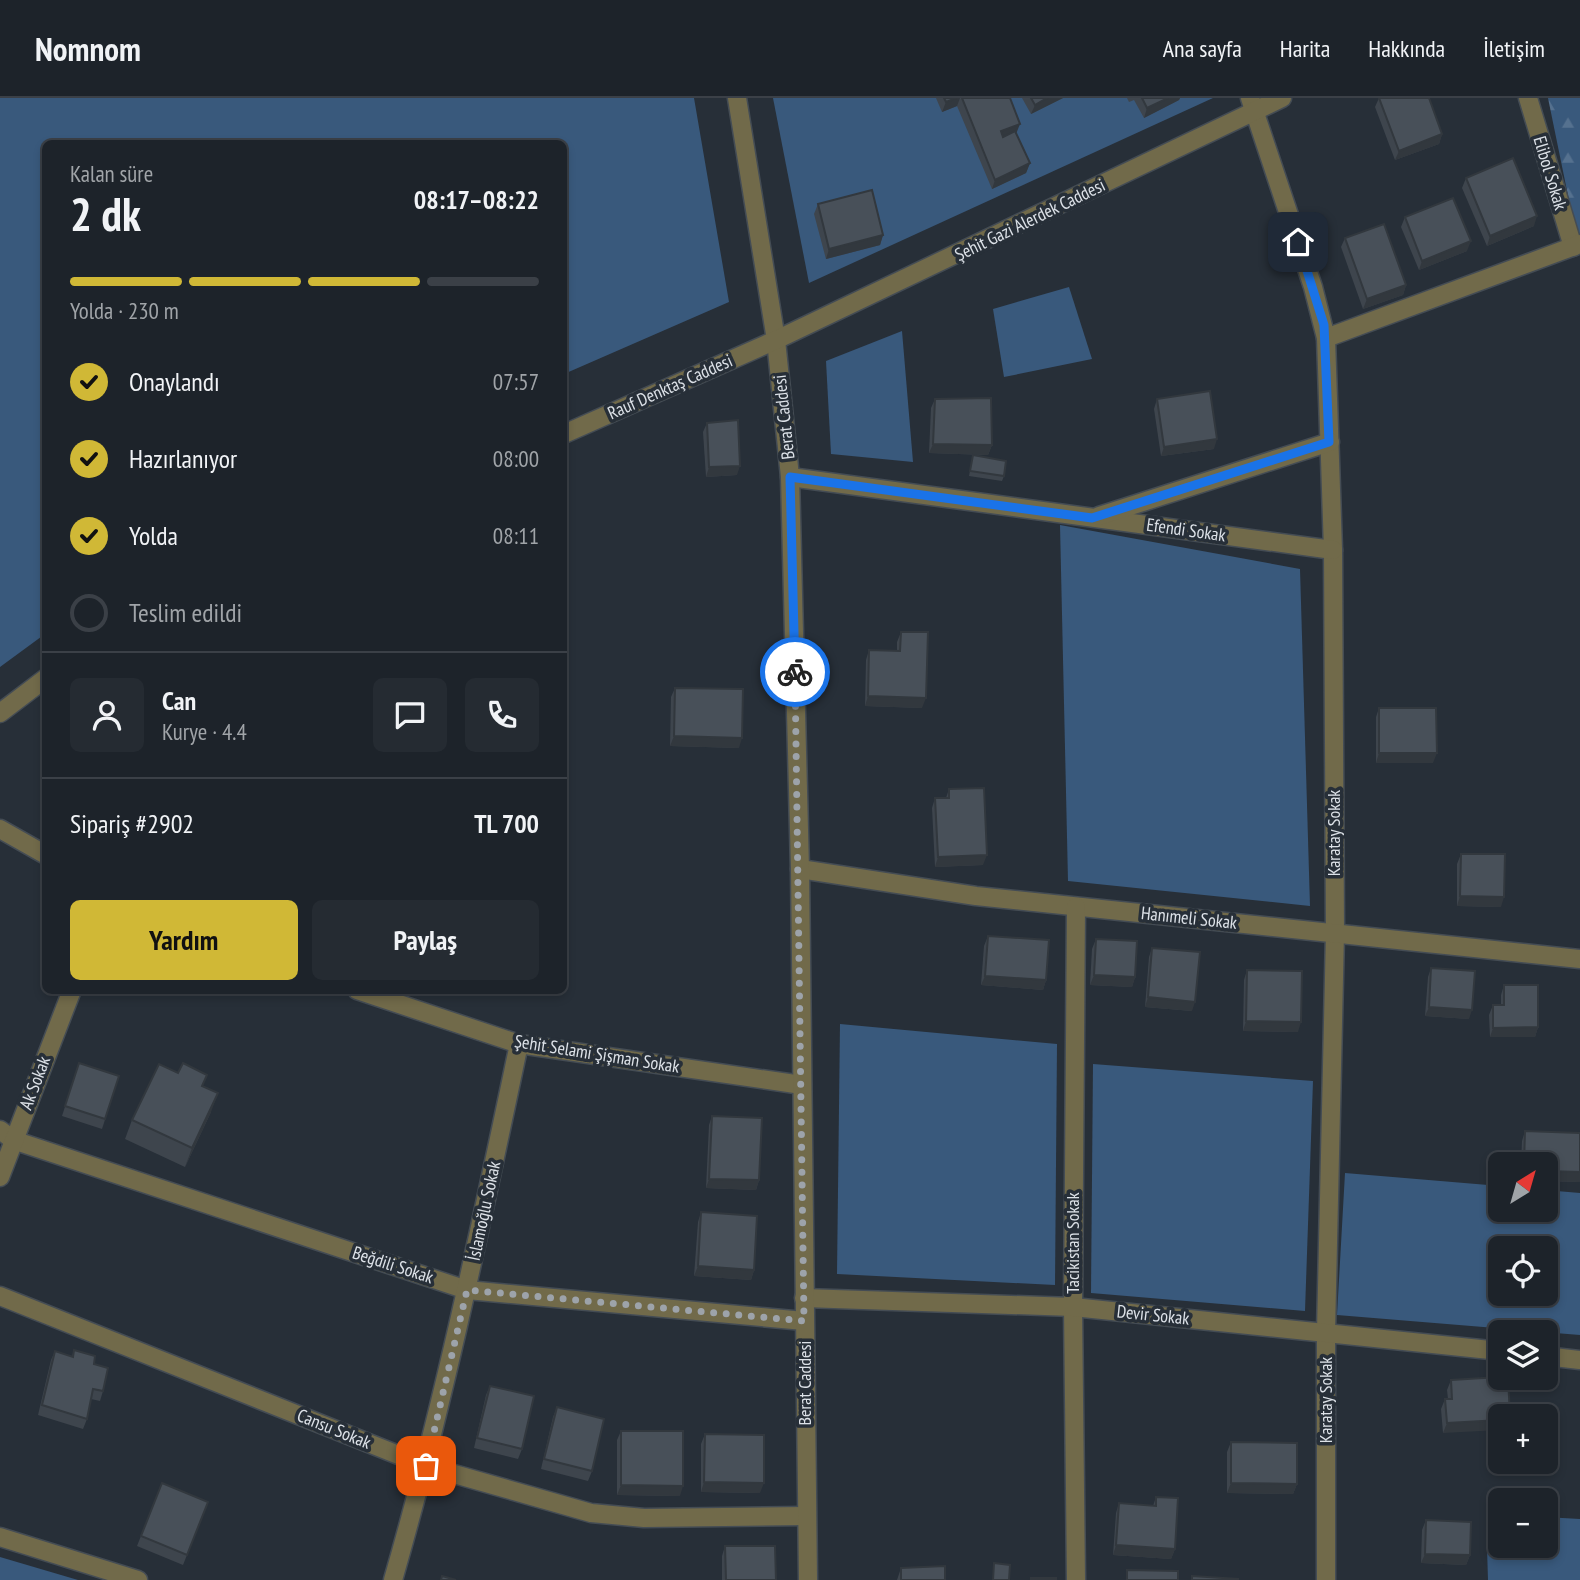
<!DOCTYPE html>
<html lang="tr">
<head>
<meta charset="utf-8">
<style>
	:root { --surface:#1d232a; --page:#252b32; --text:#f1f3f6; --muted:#a0a4a8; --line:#3b4047; --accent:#d0b836 }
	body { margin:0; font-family:"PT Sans Narrow",sans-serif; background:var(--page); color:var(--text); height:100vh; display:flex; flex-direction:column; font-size:26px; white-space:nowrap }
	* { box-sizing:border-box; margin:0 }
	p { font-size:23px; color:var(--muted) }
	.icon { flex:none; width:38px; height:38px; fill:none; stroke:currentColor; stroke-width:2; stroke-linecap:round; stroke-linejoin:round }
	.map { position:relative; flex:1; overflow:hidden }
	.drawer { position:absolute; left:42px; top:42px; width:525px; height:854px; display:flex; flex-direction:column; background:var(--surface); border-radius:10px; box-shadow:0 4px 10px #0003,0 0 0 2px var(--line) }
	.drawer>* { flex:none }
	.needle { width:46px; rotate:37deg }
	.buttons { position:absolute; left:1488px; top:1054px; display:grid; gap:14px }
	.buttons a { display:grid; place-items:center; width:70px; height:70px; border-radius:10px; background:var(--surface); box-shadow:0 4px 10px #0003,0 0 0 2px var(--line); font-size:35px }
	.pin { position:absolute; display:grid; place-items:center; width:60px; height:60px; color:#fff; margin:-30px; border-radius:14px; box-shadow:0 4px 10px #0006 }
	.courier { position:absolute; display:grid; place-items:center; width:70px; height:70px; margin:-35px; border:5px solid #1a73e8; border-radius:50%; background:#fff; color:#222; box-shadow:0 2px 9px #0007 }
	.head em { font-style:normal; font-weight:700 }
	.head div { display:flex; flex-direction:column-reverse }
	.head { display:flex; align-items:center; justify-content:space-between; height:119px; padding:0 28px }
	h1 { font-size:46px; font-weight:700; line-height:52px }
	.bar { display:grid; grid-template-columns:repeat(4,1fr); gap:10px 7px; align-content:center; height:84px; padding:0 28px }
	.bar i { height:9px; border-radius:5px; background:var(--line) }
	.bar .selected { background:var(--accent) }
	.bar p { grid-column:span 4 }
	.line { display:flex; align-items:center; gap:18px; padding:0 28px; border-top:2px solid var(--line) }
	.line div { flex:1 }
	.round { display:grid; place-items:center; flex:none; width:74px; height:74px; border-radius:10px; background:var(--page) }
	ol { padding:0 28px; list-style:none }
	li { display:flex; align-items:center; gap:21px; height:77px }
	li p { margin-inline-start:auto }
	li .icon { padding:7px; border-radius:50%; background:var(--accent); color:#111; stroke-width:4 }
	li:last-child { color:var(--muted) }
	li i { width:38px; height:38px; border:4px solid var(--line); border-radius:50% }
	.action { display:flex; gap:14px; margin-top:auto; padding:14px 28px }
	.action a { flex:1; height:80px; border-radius:10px; background:var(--accent); color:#111; font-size:28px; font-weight:700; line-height:80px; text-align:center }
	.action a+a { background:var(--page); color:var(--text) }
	header { display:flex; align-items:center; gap:42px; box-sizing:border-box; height:98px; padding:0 35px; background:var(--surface); border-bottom:2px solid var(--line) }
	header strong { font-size:33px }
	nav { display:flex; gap:38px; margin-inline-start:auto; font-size:24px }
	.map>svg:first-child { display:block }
	.grass { fill:#39597c; fill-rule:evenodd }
	.forest { fill:url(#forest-firs) }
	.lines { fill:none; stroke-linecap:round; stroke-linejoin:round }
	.minor-casing { stroke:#444c54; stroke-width:21 }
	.tertiary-casing { stroke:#444c54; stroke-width:21 }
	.minor { stroke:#716a4a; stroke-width:18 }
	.tertiary { stroke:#716a4a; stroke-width:18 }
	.wall { fill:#3e454d }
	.shaded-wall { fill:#32383e }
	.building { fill:#485059; stroke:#32383e; stroke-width:2 }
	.done { stroke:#9da3aa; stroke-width:7; stroke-dasharray:0 12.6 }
	.route { stroke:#1a73e8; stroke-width:9 }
	.labels { text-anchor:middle; stroke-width:7; stroke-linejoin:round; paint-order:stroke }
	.street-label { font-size:18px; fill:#dde2e8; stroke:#272f38 }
</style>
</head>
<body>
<header>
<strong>Nomnom</strong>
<nav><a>Ana sayfa</a><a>Harita</a><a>Hakkında</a><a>İletişim</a></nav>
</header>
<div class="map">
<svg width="1580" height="1482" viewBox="0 0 1580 1482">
	<defs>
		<pattern id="forest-firs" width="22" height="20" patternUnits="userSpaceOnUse" patternTransform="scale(1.75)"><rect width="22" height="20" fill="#39597c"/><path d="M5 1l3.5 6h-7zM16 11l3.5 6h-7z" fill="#55718f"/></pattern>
	</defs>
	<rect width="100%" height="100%" fill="#272f38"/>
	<g class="grass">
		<polygon points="0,0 694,0 729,204 564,276 564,46 46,46 45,536 0,569"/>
		<polygon points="773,0 1213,0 809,185"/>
		<polygon points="1069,189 1092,261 1004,279 993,211"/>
		<polygon points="902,233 913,364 831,356 826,263"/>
		<polygon points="1060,427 1300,471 1310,808 1068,783"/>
		<polygon points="840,926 1057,946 1055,1187 837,1176"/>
		<polygon points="1093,966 1313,983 1305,1213 1091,1195"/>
		<path d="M1345,1075l155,13v23h45v-19l35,3v142l-243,-20zM1500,1150h45v45h-45z"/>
		<polygon points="1486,1417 1500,1418 1500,1447 1545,1447 1545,1419 1580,1421 1580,1482 1488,1482"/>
		<polygon points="0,1459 78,1482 0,1482"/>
	</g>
	<polygon class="forest" points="1548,0 1580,0 1580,156"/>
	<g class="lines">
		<defs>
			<g id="minor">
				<polyline points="1250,0 1313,189 1326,240 1333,452 1335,835 1326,1234 1326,1482"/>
				<polyline points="1528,0 1573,149"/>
				<polyline points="1326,240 1580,146"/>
				<polyline points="790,379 1333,452"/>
				<polyline points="1099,418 1330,344"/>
				<polyline points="0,731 46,757"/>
				<polyline points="800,771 976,798 1580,861"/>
				<polyline points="1076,809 1073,1209 1076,1482"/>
				<polyline points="357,892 519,946 802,987"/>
				<polyline points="0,1032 13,1042 467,1192 804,1223"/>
				<polyline points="0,1079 72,892"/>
				<polyline points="0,1198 426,1368 591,1415 644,1420 805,1418"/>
				<polyline points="804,1200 1073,1209 1500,1253"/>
				<polyline points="1545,1258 1580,1262"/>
				<polyline points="0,1439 138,1482"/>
				<path d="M393,1482c51,-177 88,-356 126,-536"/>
			</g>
			<g id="tertiary">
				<polyline points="737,0 776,242 790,379 800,771 808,1482"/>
				<polyline points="564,336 776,242 1282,0"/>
				<polyline points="0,615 46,580"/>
			</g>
		</defs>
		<use href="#minor" class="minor-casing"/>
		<use href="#tertiary" class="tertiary-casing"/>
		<use href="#minor" class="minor"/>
		<use href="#tertiary" class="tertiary"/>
	</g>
	<g class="wall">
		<polygon points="936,0 1010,0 1016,36 1030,65 1026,75 992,91 957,8 942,14"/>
		<polygon points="1022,0 1063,0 1031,16"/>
		<polygon points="1127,0 1180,0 1179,2 1144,20 1134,2 1129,4"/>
		<polygon points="1379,0 1442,36 1439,46 1395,62 1375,9"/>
		<polygon points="1466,80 1534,128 1487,148 1462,90"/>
		<polygon points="818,106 883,137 880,147 826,161 814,116"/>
		<polygon points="1405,119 1467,153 1419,172 1401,129"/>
		<polygon points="1345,140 1406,187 1403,197 1363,211 1341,149"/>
		<polygon points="935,301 992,347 988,357 929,355 931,310"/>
		<polygon points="1157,301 1214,351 1161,358 1154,311"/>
		<polygon points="707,325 737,377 706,379 703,334"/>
		<polygon points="973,357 1004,378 1002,383 969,378"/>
		<polygon points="901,534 922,610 865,608 866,562 869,552 897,553 897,544"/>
		<polygon points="675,590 739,650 670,648 671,599"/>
		<polygon points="1379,610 1433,665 1376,665 1376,619"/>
		<polygon points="949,691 983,767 935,769 932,710 935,700 946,700"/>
		<polygon points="1461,756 1501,809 1457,808 1457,766"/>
		<polygon points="988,838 1046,882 1043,892 981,887 984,848"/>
		<polygon points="1096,841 1135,879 1132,889 1090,887 1092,851"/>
		<polygon points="1152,850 1192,913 1145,909 1149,859"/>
		<polygon points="1431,870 1469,921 1425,918 1428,879"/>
		<polygon points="1247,872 1298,934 1243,933 1244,882"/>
		<polygon points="1504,887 1538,929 1535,939 1490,939 1489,917 1493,907 1501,907 1501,897"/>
		<polygon points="79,965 119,978 102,1031 62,1018"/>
		<polygon points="203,988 211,1014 185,1069 125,1041 132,1022"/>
		<polygon points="712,1018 759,1082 756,1092 706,1090 709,1027"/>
		<polygon points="1525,1033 1580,1084 1545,1083 1545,1066 1521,1066 1522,1043"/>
		<polygon points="701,1114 754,1172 751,1182 694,1178 698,1124"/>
		<polygon points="74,1252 94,1266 103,1293 100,1303 91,1301 87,1321 83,1331 38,1317 51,1262 55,1253 72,1258"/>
		<polygon points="1451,1282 1510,1318 1443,1335 1441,1311 1445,1301 1448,1301 1447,1292"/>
		<polygon points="490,1288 522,1351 518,1361 474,1350 486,1297"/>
		<polygon points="557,1309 592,1373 588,1383 541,1371 553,1319"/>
		<polygon points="621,1333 680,1398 617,1397 617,1342"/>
		<polygon points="705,1336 760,1395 701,1394 701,1346"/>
		<polygon points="1231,1344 1297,1386 1293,1396 1227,1395 1227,1354"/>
		<polygon points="162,1385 208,1404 183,1467 137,1448"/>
		<polygon points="1156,1399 1175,1451 1171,1461 1113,1457 1116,1415 1119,1405 1153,1408"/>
		<polygon points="1426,1422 1470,1457 1466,1467 1421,1465 1422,1432"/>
		<polygon points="725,1448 776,1482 722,1482 722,1458"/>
		<polygon points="901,1470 945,1482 897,1482"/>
	</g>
	<g class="shaded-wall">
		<polygon points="956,0 960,0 957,8 942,14 946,4"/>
		<polygon points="1047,0 1063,0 1031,16 1035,7"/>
		<polygon points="1168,0 1180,0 1179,2 1144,20 1147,10"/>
		<polygon points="1020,26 1016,36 997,43 1001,33"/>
		<polygon points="1442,36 1439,46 1395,62 1399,53"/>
		<polygon points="1030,65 1026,75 992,91 995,82"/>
		<polygon points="1537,118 1534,128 1487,148 1490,138"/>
		<polygon points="883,137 880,147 826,161 829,151"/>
		<polygon points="1471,143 1467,153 1419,172 1422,163"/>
		<polygon points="1406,187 1403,197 1363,211 1367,201"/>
		<polygon points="1217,341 1214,351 1161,358 1164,349"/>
		<polygon points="933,346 992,347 988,357 929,355"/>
		<polygon points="740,368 737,377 706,379 709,369"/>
		<polygon points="868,598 926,600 922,610 865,608"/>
		<polygon points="674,638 742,640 739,650 670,648"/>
		<polygon points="1379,655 1437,655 1433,665 1376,665"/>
		<polygon points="987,757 983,767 935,769 938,759"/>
		<polygon points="1460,798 1504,799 1501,809 1457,808"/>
		<polygon points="1094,877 1135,879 1132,889 1090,887"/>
		<polygon points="985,878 1046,882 1043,892 981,887"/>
		<polygon points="1148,899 1195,904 1192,913 1145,909"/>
		<polygon points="1429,909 1472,912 1469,921 1425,918"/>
		<polygon points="1246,923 1301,924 1298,934 1243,933"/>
		<polygon points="1538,929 1535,939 1490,939 1493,930"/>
		<polygon points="218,995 211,1014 185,1069 192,1050"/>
		<polygon points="1545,1073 1580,1074 1580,1084 1545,1083"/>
		<polygon points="709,1081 759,1082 756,1092 706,1090"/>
		<polygon points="698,1168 754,1172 751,1182 694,1178"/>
		<polygon points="1500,1322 1500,1332 1443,1335 1447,1325"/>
		<polygon points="704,1384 764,1385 760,1395 701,1394"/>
		<polygon points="1231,1385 1297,1386 1293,1396 1227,1395"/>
		<polygon points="621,1387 683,1388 680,1398 617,1397"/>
		<polygon points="1116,1447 1175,1451 1171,1461 1113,1457"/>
		<polygon points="1425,1456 1470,1457 1466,1467 1421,1465"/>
	</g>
	<g class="building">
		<polygon points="944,0 956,0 946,4"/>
		<polygon points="962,0 1010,0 1020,26 1001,33 1003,39 1015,33 1030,65 995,82"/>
		<polygon points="1031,0 1047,0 1035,7"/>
		<polygon points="1142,0 1168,0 1147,10"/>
		<polygon points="1379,0 1429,0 1442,36 1399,53"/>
		<polygon points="1513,60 1537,118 1490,138 1466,80"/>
		<polygon points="872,92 883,137 829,151 818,106"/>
		<polygon points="1453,100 1471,143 1422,163 1405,119"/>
		<polygon points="1384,126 1406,187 1367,201 1345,140"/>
		<polygon points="1210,293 1217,341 1164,349 1157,301"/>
		<polygon points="991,300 992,347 933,346 935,301"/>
		<polygon points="738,322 740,368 709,369 707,325"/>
		<polygon points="973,357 1006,363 1004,378 970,373"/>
		<polygon points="901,534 928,534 926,600 868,598 869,552 900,553"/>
		<polygon points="675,590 743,591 742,640 674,638"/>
		<polygon points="1379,610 1436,610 1437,655 1379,655"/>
		<polygon points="984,690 987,757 938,759 935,700 949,700 949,691"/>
		<polygon points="1461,756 1505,756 1504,799 1460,798"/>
		<polygon points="988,838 1049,842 1046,882 985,878"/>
		<polygon points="1096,841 1137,843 1135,879 1094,877"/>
		<polygon points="1152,850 1200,854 1195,904 1148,899"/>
		<polygon points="1431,870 1475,873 1472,912 1429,909"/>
		<polygon points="1247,872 1302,873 1301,924 1246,923"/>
		<polygon points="1504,887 1538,887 1538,929 1493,930 1493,907 1504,907"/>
		<polygon points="79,965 119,978 105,1021 65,1008"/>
		<polygon points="183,965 207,977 202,988 218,995 192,1050 132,1022 159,966 178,975"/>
		<polygon points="712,1018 762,1020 759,1082 709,1081"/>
		<polygon points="1525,1033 1580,1035 1580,1074 1545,1073 1545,1066 1524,1066"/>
		<polygon points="701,1114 757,1118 754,1172 698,1168"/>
		<polygon points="74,1252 95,1258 94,1266 108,1270 103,1293 93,1291 87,1321 42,1307 55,1253 73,1259"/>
		<polygon points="1500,1279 1508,1279 1510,1318 1500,1318 1500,1322 1447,1325 1445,1301 1452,1301 1451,1282"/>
		<polygon points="490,1288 534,1298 522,1351 477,1340"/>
		<polygon points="557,1309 604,1321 592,1373 544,1361"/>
		<polygon points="621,1333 683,1333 683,1388 621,1387"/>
		<polygon points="705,1336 764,1337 764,1385 704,1384"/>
		<polygon points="1231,1344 1297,1345 1297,1386 1231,1385"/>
		<polygon points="162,1385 208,1404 187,1457 141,1438"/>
		<polygon points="1156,1399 1178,1400 1175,1451 1116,1447 1119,1405 1156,1408"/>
		<polygon points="1426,1422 1471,1424 1470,1457 1425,1456"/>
		<polygon points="725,1448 775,1448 776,1482 726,1482"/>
		<polygon points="994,1465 1010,1467 1009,1482 993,1482"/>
		<polygon points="945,1468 945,1482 901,1482 901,1470"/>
		<polygon points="1127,1472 1178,1473 1178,1482 1127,1482"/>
		<polygon points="442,1478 456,1482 441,1482"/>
		<polygon points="1192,1478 1238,1481 1238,1482 1192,1482"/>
		<rect x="1031" y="1480" width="25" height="2"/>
	</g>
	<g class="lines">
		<polyline class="done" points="426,1368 467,1192 804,1223 795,574"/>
		<polyline class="route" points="795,574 790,379 1092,420 1329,344 1324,227 1298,144"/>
	</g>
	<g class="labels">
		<g class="street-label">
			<text transform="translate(1550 75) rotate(73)" y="6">Elibol Sokak</text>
			<text transform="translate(1030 122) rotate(-26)" y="6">Şehit Gazi Alerdek Caddesi</text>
			<text transform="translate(670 289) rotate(-24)" y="6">Rauf Denktaş Caddesi</text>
			<text transform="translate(784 319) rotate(-96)" y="6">Berat Caddesi</text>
			<text transform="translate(1186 432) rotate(8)" y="6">Efendi Sokak</text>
			<text transform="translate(1334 735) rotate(-90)" y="6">Karatay Sokak</text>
			<text transform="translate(1189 820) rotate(6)" y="6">Hanımeli Sokak</text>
			<text transform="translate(597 956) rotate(9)" y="6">Şehit Selami Şişman Sokak</text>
			<text transform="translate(35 985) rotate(-69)" y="6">Ak Sokak</text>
			<text transform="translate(484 1113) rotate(-78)" y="6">İslamoğlu Sokak</text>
			<text transform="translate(1073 1145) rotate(-90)" y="6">Tacikistan Sokak</text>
			<text transform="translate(393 1167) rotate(18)" y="6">Beğdili Sokak</text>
			<text transform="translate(1153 1217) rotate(6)" y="6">Devir Sokak</text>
			<text transform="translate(805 1285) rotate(-90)" y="6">Berat Caddesi</text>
			<text transform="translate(1326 1302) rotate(-90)" y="6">Karatay Sokak</text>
			<text transform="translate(334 1331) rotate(22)" y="6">Cansu Sokak</text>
		</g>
	</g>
</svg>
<div class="buttons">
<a><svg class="needle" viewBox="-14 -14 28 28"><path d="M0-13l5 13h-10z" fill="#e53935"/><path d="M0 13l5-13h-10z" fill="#a0a4a8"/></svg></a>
<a><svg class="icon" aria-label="locate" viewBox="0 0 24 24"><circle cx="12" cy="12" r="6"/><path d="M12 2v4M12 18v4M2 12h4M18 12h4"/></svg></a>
<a><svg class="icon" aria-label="layers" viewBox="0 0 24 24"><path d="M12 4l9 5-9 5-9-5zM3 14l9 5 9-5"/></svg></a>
<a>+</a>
<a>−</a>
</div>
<div class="pin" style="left:426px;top:1368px;background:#ea580c"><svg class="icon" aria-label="bag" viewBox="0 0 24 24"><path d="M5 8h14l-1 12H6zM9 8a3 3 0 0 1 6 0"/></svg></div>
<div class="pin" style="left:1298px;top:144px;background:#1f2937"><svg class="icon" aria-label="home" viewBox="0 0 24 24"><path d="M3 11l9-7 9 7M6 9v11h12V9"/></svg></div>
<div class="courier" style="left:795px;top:574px"><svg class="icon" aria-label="bike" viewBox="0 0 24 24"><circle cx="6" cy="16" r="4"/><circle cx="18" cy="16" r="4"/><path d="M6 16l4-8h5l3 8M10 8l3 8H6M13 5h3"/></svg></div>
<section class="drawer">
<div class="head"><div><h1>2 dk</h1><p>Kalan süre</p></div><em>08:17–08:22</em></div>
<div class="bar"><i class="selected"></i><i class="selected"></i><i class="selected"></i><i></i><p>Yolda · 230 m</p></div>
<ol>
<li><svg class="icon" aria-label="check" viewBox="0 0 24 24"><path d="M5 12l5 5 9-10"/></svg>Onaylandı<p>07:57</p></li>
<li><svg class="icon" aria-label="check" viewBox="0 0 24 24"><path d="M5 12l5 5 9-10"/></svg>Hazırlanıyor<p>08:00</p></li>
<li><svg class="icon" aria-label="check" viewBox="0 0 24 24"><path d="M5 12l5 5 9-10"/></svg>Yolda<p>08:11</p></li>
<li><i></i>Teslim edildi</li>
</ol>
<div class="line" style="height:126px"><a class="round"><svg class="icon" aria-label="person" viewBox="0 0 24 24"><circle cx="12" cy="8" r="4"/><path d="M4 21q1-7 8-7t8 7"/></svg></a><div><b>Can</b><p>Kurye · 4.4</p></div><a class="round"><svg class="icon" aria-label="chat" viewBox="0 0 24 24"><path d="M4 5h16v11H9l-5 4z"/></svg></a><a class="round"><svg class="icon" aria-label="phone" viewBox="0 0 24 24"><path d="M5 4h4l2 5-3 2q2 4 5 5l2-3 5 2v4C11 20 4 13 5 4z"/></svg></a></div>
<div class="line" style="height:91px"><div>Sipariş #2902</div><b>TL 700</b></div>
<div class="action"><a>Yardım</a><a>Paylaş</a></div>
</section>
</div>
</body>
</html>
